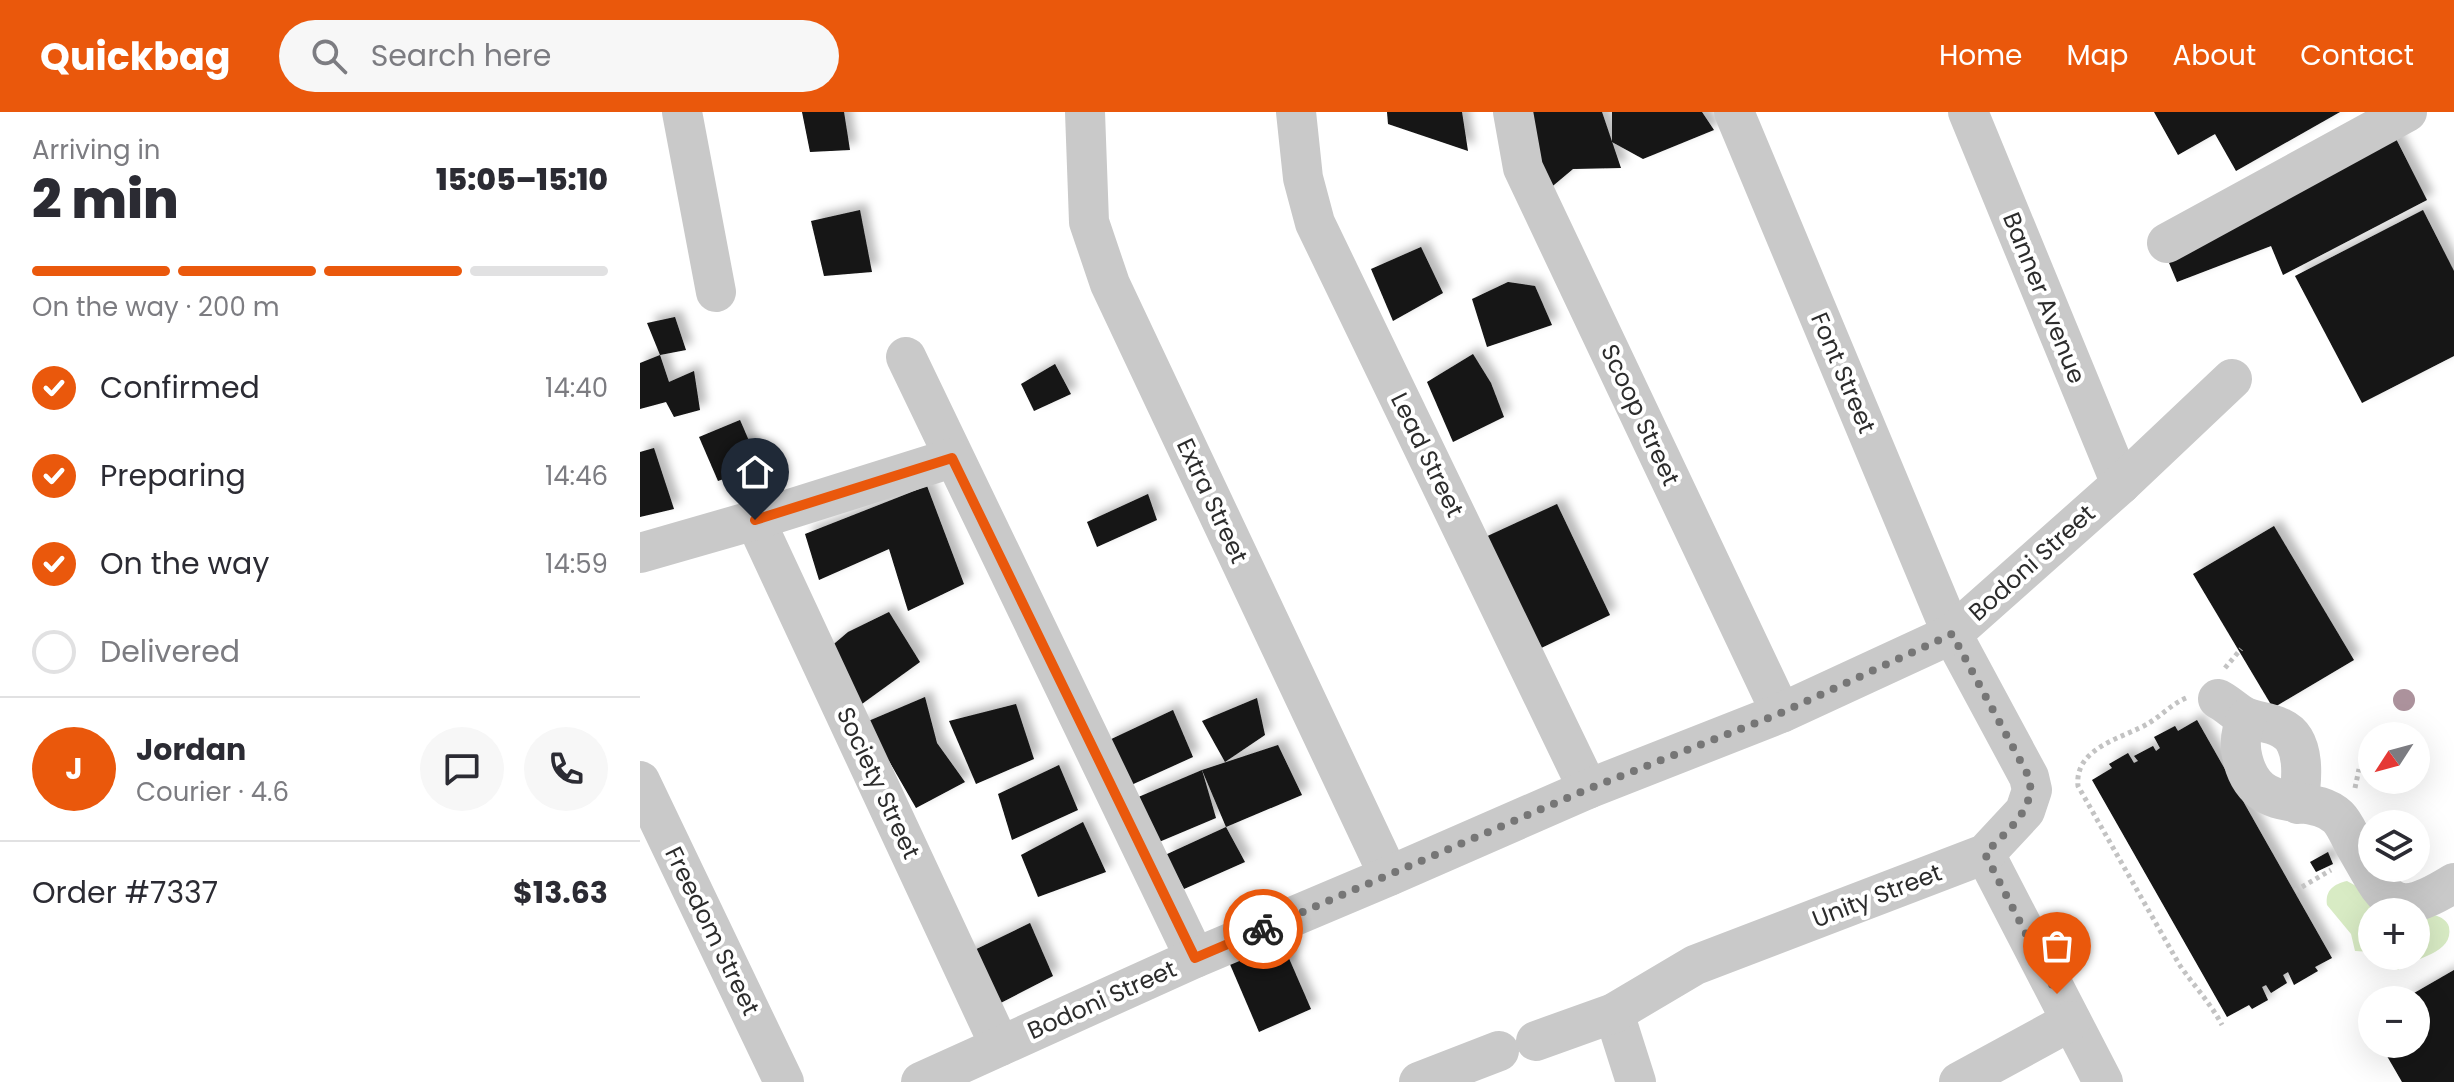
<!DOCTYPE html>
<html lang="en">
<head>
<meta charset="utf-8">
<style>
	:root { --surface:#fff; --page:#f7f7f7; --text:#2b2b33; --muted:#7c7c81; --line:#e1e1e2; --accent:#ea580c }
	body { margin:0; font-family:Poppins,sans-serif; background:var(--page); color:var(--text); height:100vh; display:flex; flex-direction:column; font-size:30px; white-space:nowrap }
	* { box-sizing:border-box; margin:0 }
	p { font-size:26px; color:var(--muted) }
	.icon { flex:none; width:44px; height:44px; fill:none; stroke:currentColor; stroke-width:2; stroke-linecap:round; stroke-linejoin:round }
	.map { position:relative; flex:1; overflow:hidden }
	.drawer { display:flex; flex-direction:column; background:var(--surface); width:640px }
	.drawer>* { flex:none }
	.needle { width:52px; rotate:234deg }
	.controls { position:absolute; left:1718px; top:610px; display:grid; gap:16px }
	.controls a { display:grid; place-items:center; width:72px; height:72px; border-radius:50%; background:var(--surface); box-shadow:0 8px 32px #0002; font-size:40px }
	.pin { position:absolute; display:grid; place-items:center; width:68px; height:68px; color:#fff; margin:-82px -34px; border-radius:50% 50% 50% 0; rotate:-45deg; box-shadow:0 0 8px #0007 }
	.pin .icon { rotate:45deg }
	.courier { position:absolute; display:grid; place-items:center; width:80px; height:80px; margin:-40px; border:6px solid #ea580c; border-radius:50%; background:#fff; color:#222; box-shadow:0 2px 10px #0007 }
	.overview em { font-style:normal; font-weight:800 }
	.overview div { display:flex; flex-direction:column-reverse }
	.overview { display:flex; align-items:center; justify-content:space-between; height:136px; padding:0 32px }
	h1 { font-size:52px; font-weight:800; line-height:60px }
	.bar { display:grid; grid-template-columns:repeat(4,1fr); gap:12px 8px; align-content:center; height:96px; padding:0 32px }
	.bar i { height:10px; border-radius:6px; background:var(--line) }
	.bar .current { background:var(--accent) }
	.bar p { grid-column:span 4 }
	.line { display:flex; align-items:center; gap:20px; padding:0 32px; border-top:2px solid var(--line) }
	.line div { flex:1 }
	.round { display:grid; place-items:center; flex:none; width:84px; height:84px; border-radius:42px; background:var(--page) }
	ol { padding:0 32px; list-style:none }
	li { display:flex; align-items:center; gap:24px; height:88px }
	li p { margin-inline-start:auto }
	li .icon { padding:8px; border-radius:50%; background:var(--accent); color:#fff; stroke-width:4 }
	li:last-child { color:var(--muted) }
	li i { width:44px; height:44px; border:4px solid var(--line); border-radius:50% }
	header { display:flex; align-items:center; gap:48px; box-sizing:border-box; height:112px; padding:0 40px; background:var(--accent); color:#fff }
	header strong { font-size:38px }
	nav { display:flex; gap:44px; margin-inline-start:auto; font-size:28px }
	.search { width:560px; height:72px; background:var(--page); display:flex; align-items:center; gap:20px; box-sizing:border-box; padding:0 28px; border-radius:44px; color:var(--muted); font-size:30px }
	main { display:flex; flex:1; min-height:0 }
	.map>svg:first-child { display:block }
	.water { fill:#d8ebc4 }
	.building { fill:#131313; filter:url(#shadow) }
	.lines { fill:none; stroke-linecap:round; stroke-linejoin:round }
	.path { stroke:#c3c3c3; stroke-width:5; stroke-dasharray:4 4; stroke-linecap:butt }
	.minor { stroke:#c9c9c9; stroke-width:40 }
	.tree { fill:#ac929c }
	.done { stroke:#767676; stroke-width:8; stroke-dasharray:0 14.4 }
	.route { stroke:#ea580c; stroke-width:10 }
	.labels { text-anchor:middle; stroke-width:8; stroke-linejoin:round; paint-order:stroke }
	.street-label { font-size:24px; fill:#2c2c2c; stroke:#fff }
</style>
</head>
<body>
<header>
<strong>Quickbag</strong>
<div class="search"><svg class="icon" aria-label="search" viewBox="0 0 24 24"><circle cx="10" cy="10" r="6"/><path d="M15 15l6 6"/></svg>Search here</div>
<nav><a>Home</a><a>Map</a><a>About</a><a>Contact</a></nav>
</header>
<main>
<section class="drawer">
<div class="overview"><div><h1>2 min</h1><p>Arriving in</p></div><em>15:05–15:10</em></div>
<div class="bar"><i class="current"></i><i class="current"></i><i class="current"></i><i></i><p>On the way · 200 m</p></div>
<ol>
<li><svg class="icon" aria-label="check" viewBox="0 0 24 24"><path d="M5 12l5 5 9-10"/></svg>Confirmed<p>14:40</p></li>
<li><svg class="icon" aria-label="check" viewBox="0 0 24 24"><path d="M5 12l5 5 9-10"/></svg>Preparing<p>14:46</p></li>
<li><svg class="icon" aria-label="check" viewBox="0 0 24 24"><path d="M5 12l5 5 9-10"/></svg>On the way<p>14:59</p></li>
<li><i></i>Delivered</li>
</ol>
<div class="line" style="height:144px"><b class="round" style="background:var(--accent);color:#fff">J</b><div><b>Jordan</b><p>Courier · 4.6</p></div><a class="round"><svg class="icon" aria-label="chat" viewBox="0 0 24 24"><path d="M4 5h16v11H9l-5 4z"/></svg></a><a class="round"><svg class="icon" aria-label="phone" viewBox="0 0 24 24"><path d="M5 4h4l2 5-3 2q2 4 5 5l2-3 5 2v4C11 20 4 13 5 4z"/></svg></a></div>
<div class="line" style="height:104px"><div>Order #7337</div><b>$13.63</b></div>
</section>
<div class="map">
<svg width="1814" height="970" viewBox="0 0 1814 970">
	<defs>
		<filter id="shadow"><feDropShadow dx="7" dy="-7" stdDeviation="4" flood-color="#0004"/></filter>
	</defs>
	<rect width="100%" height="100%" fill="#fff"/>
	<g class="water">
		<path d="M1707,769l11,6 21,25h-7v40l-17,-1 -4,-17 -24,-29c-2,-15 7,-21 20,-24z"/>
		<path d="M1794,803c7,2 13,5 15,12 5,27 -34,30 -51,43l-17,-14h35v-37z"/>
	</g>
	<g class="building">
		<polygon points="162,0 204,0 210,38 170,40"/>
		<polygon points="747,0 822,0 828,39 748,12"/>
		<polygon points="879,0 962,0 981,56 933,57 902,83"/>
		<polygon points="972,0 1062,0 1074,18 1003,47 972,30"/>
		<polygon points="1514,0 1700,0 1596,59 1575,22 1538,43"/>
		<polygon points="1748,11 1787,88 1643,163 1631,134 1537,170 1524,139"/>
		<polygon points="220,98 232,160 184,164 171,109"/>
		<polygon points="1783,98 1814,159 1814,244 1722,291 1655,164"/>
		<polygon points="781,135 803,181 753,209 731,157"/>
		<polygon points="868,170 895,174 912,213 847,235 832,187"/>
		<polygon points="35,205 46,238 20,243 7,211"/>
		<polygon points="833,242 851,271 864,305 813,330 787,270"/>
		<polygon points="20,243 29,270 54,259 60,298 34,305 26,290 0,297 0,251"/>
		<polygon points="415,252 431,282 394,299 381,272"/>
		<polygon points="100,308 120,354 78,369 59,325"/>
		<polygon points="14,336 34,397 0,405 0,340"/>
		<polygon points="287,374 324,472 268,499 249,437 179,468 165,422"/>
		<polygon points="508,382 517,408 457,435 447,410"/>
		<polygon points="917,392 970,503 895,539 841,427"/>
		<polygon points="1634,414 1714,548 1633,596 1553,462"/>
		<polygon points="249,500 280,550 215,597 181,543 208,520"/>
		<polygon points="285,585 297,631 325,670 276,696 249,649 236,655 219,613"/>
		<polygon points="617,586 625,623 585,650 562,609"/>
		<polygon points="376,592 394,647 336,672 309,609"/>
		<polygon points="533,598 553,645 489,674 465,630"/>
		<polygon points="1557,608 1692,846 1675,855 1678,859 1654,873 1648,860 1643,863 1647,871 1631,881 1626,873 1622,875 1628,888 1612,897 1609,893 1587,905 1452,668 1472,656 1469,652 1488,641 1494,651 1498,649 1494,644 1513,634 1516,639 1520,636 1514,625 1535,614 1538,619"/>
		<polygon points="638,633 662,683 586,715 605,750 544,777 525,743 586,715 562,658"/>
		<polygon points="419,653 438,698 372,728 358,682"/>
		<polygon points="562,658 576,706 519,730 496,686"/>
		<polygon points="443,710 466,760 398,785 381,743"/>
		<polygon points="1688,740 1693,752 1676,760 1670,750"/>
		<polygon points="390,811 413,864 347,898 322,844"/>
		<polygon points="641,828 671,897 619,920 589,850"/>
		<polygon points="1814,858 1814,970 1762,970 1740,932 1776,932 1776,888 1762,888"/>
	</g>
	<g class="lines">
		<g class="path">
			<polyline points="1585,556 1601,537"/>
			<path d="M1546,586c-14,6 -24,17 -37,25 -25,15 -75,24 -71,63l101,178c14,21 31,38 43,61"/>
			<polyline points="1715,676 1719,657"/>
			<polyline points="1655,779 1691,758"/>
		</g>
		<g class="minor">
			<polyline points="42,0 76,180"/>
			<polyline points="445,0 449,110 470,172 749,764"/>
			<polyline points="656,0 663,66 675,111 948,677"/>
			<polyline points="873,0 883,56 1141,601"/>
			<polyline points="1328,0 1481,372"/>
			<polyline points="1527,131 1767,0"/>
			<polyline points="266,245 555,846"/>
			<polyline points="115,408 360,934"/>
			<polyline points="0,441 115,408 312,346"/>
			<path d="M1578,587c10,5 17,13 27,18 11,5 24,5 36,11 26,12 21,53 17,76"/>
			<path d="M1607,606c-7,14 -8,27 -4,42 15,58 68,31 95,57 7,7 11,18 16,27 33,56 35,79 100,39"/>
			<polyline points="0,669 144,970"/>
			<polyline points="1345,742 1463,970"/>
			<polyline points="974,901 996,970"/>
			<polyline points="896,929 974,901 1055,853 1345,742 1385,699 1392,678 1389,665 1312,522 1094,0"/>
			<polyline points="281,970 555,846 749,764 948,677 1141,601 1312,522 1481,372 1592,267"/>
			<polyline points="779,970 859,939"/>
			<polyline points="1319,970 1431,909"/>
		</g>
	</g>
	<circle class="tree" cx="1764" cy="588" r="11"/>
	<g class="lines">
		<path class="done" d="M623,817l325,-140 193,-76 171,-79 77,143c8,33 -24,55 -44,77l72,140"/>
		<polyline class="route" points="115,408 312,346 555,846 623,817"/>
	</g>
	<g class="labels">
		<g class="street-label">
			<text transform="translate(1404 186) rotate(68)" y="8">Banner Avenue</text>
			<text transform="translate(1203 261) rotate(67)" y="8">Font Street</text>
			<text transform="translate(1000 303) rotate(65)" y="8">Scoop Street</text>
			<text transform="translate(787 343) rotate(64)" y="8">Lead Street</text>
			<text transform="translate(572 389) rotate(65)" y="8">Extra Street</text>
			<text transform="translate(1392 451) rotate(-42)" y="8">Bodoni Street</text>
			<text transform="translate(238 671) rotate(65)" y="8">Society Street</text>
			<text transform="translate(1237 784) rotate(-21)" y="8">Unity Street</text>
			<text transform="translate(72 819) rotate(64)" y="8">Freedom Street</text>
			<text transform="translate(462 888) rotate(-24)" y="8">Bodoni Street</text>
		</g>
	</g>
</svg>
<div class="controls">
<a><svg class="needle" viewBox="-14 -14 28 28"><path d="M0-13l5 13h-10z" fill="#e53935"/><path d="M0 13l5-13h-10z" fill="#7c7c81"/></svg></a>
<a><svg class="icon" aria-label="layers" viewBox="0 0 24 24"><path d="M12 4l9 5-9 5-9-5zM3 14l9 5 9-5"/></svg></a>
<a>+</a>
<a>−</a>
</div>
<div class="pin" style="left:1417px;top:882px;background:#ea580c"><svg class="icon" aria-label="bag" viewBox="0 0 24 24"><path d="M5 8h14l-1 12H6zM9 8a3 3 0 0 1 6 0"/></svg></div>
<div class="pin" style="left:115px;top:408px;background:#1f2937"><svg class="icon" aria-label="home" viewBox="0 0 24 24"><path d="M3 11l9-7 9 7M6 9v11h12V9"/></svg></div>
<div class="courier" style="left:623px;top:817px"><svg class="icon" aria-label="bike" viewBox="0 0 24 24"><circle cx="6" cy="16" r="4"/><circle cx="18" cy="16" r="4"/><path d="M6 16l4-8h5l3 8M10 8l3 8H6M13 5h3"/></svg></div>
</div>
</main>
</body>
</html>
